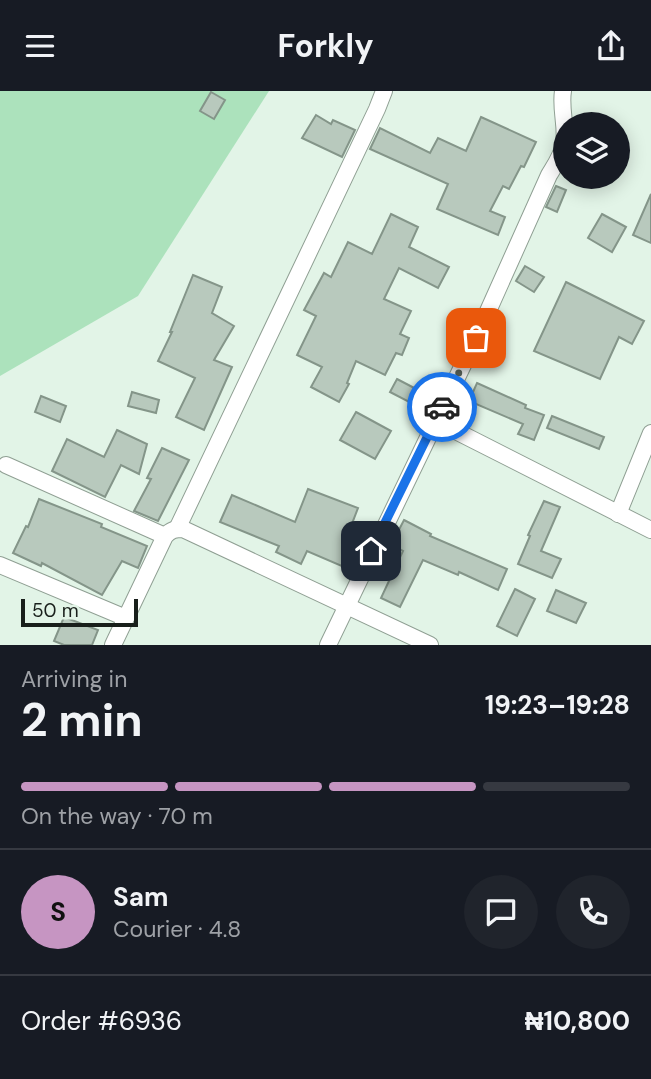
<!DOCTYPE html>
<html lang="en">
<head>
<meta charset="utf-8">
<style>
	:root { --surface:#171b24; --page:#20242c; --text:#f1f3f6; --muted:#9ea1a6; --line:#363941; --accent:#c695c2 }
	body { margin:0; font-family:"DM Sans",sans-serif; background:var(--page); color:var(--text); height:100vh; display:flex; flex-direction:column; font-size:26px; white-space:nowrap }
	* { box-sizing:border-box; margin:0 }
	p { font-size:23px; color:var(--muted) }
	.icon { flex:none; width:38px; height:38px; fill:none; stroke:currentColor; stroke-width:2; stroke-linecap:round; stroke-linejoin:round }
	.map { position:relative; height:554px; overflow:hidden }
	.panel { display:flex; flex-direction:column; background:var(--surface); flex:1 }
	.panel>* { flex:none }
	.fabs { position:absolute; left:553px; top:21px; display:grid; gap:14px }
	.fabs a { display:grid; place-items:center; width:77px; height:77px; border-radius:50%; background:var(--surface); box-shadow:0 4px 18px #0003; font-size:35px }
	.scale { position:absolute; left:21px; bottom:18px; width:117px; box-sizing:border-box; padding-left:7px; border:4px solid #191f1b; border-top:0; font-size:19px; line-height:24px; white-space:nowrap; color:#191f1b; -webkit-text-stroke:5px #e2f4e7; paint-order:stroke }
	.pin { position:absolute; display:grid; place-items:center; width:60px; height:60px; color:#fff; margin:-30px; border-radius:14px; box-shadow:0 4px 10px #0006 }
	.courier { position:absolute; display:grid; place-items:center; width:70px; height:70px; margin:-35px; border:5px solid #1a73e8; border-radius:50%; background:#fff; color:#222; box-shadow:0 2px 9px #0007 }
	.overview em { font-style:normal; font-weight:700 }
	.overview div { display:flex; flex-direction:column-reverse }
	.overview { display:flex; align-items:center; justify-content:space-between; height:119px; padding:0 21px }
	h1 { font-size:46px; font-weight:700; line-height:52px }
	.bar { display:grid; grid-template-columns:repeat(4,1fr); gap:10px 7px; align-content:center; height:84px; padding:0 21px }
	.bar i { height:9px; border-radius:5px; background:var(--line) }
	.bar .selected { background:var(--accent) }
	.bar p { grid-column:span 4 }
	.line { display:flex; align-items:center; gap:18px; padding:0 21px; border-top:2px solid var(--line) }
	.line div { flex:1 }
	.round { display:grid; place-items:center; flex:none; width:74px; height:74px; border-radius:37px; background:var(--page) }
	header { display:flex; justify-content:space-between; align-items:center; height:91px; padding:0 21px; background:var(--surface); font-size:32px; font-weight:700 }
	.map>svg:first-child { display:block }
	.green { fill:#ace2bc }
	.building { fill:#b8c9bd; stroke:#849589; stroke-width:2 }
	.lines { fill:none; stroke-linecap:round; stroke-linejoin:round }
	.minor-casing { stroke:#8f9f93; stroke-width:18 }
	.minor { stroke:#fff; stroke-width:16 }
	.done { stroke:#5f6a62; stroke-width:7; stroke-dasharray:0 12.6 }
	.route { stroke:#1a73e8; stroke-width:9 }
</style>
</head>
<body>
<header><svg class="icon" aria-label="menu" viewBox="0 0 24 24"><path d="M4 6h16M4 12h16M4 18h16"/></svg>Forkly<svg class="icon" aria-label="share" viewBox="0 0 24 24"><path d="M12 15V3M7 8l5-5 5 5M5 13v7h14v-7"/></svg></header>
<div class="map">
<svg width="651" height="554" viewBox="0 0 651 554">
	<rect width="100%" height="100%" fill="#e2f4e7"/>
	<polygon class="green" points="0,0 269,0 138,205 0,285"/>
	<g class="building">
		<polygon points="211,1 225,9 214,28 200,20"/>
		<polygon points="316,24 331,33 333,29 355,39 342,66 302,47"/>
		<polygon points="481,26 536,51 524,76 521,75 509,98 503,95 490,120 505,126 498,144 437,118 448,93 370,58 380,37 430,62 438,47 466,60"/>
		<polygon points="556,95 566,99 557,121 546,116"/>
		<polygon points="651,103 651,152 633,144"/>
		<polygon points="391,123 418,136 409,156 449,176 438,197 399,177 384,208 411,220 400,243 409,247 402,264 396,262 385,284 356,270 347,292 349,293 339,311 311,296 322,276 297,264 316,225 304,219 324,182 331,186 348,151 372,163"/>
		<polygon points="602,123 626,136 612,161 588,147"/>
		<polygon points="525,175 544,186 534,201 516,190"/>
		<polygon points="193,184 222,196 212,222 234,235 214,269 232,276 204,339 176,326 195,287 158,270 172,241 170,241"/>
		<polygon points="566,191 644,230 632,253 619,246 600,288 534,260"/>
		<polygon points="397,288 420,300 413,313 390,301"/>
		<polygon points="477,292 526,314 525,317 544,324 534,349 518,343 523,333 469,310"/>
		<polygon points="132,301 159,309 156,322 128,315"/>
		<polygon points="41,305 66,315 60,331 35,321"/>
		<polygon points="356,321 391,340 375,368 340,349"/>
		<polygon points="552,325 604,346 599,358 547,337"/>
		<polygon points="117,339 147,353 139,383 121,374 105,406 52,380 67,348 104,366"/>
		<polygon points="162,357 189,369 158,430 134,420 151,388 147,387"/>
		<polygon points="308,398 358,417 345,451 361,457 351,479 307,460 301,473 276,461 279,455 220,431 232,404 295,431"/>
		<polygon points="39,408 102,433 101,436 147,455 138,477 122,470 102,504 42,472 41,475 13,462 26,435 28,436"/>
		<polygon points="544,410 560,416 541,460 561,468 552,487 518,473 530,445 528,444"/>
		<polygon points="404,429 431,443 430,445 507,478 498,499 459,481 458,484 423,469 400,516 381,507 403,460 391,454"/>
		<polygon points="515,498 535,508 517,545 497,535"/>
		<polygon points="556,499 586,512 576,532 547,520"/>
		<polygon points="64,526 98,539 92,554 64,554 54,550"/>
	</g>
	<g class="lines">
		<defs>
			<g id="minor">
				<polyline points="436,330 651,439"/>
				<polyline points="6,374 165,445"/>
				<polyline points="618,423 651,342"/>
				<polyline points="177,438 377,18 384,0"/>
				<polyline points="0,474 126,527"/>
				<path d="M113,554l52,-109c6,-6 9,-7 18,-7l247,116"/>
				<path d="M328,554l148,-307 73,-163c6,-10 13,-20 15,-31 3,-17 -4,-35 -1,-53"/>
			</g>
		</defs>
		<use href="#minor" class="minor-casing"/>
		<use href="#minor" class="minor"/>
	</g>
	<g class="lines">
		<polyline class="done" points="442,316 476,247"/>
		<polyline class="route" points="371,460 442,316"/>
	</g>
</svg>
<div class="fabs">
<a><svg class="icon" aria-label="layers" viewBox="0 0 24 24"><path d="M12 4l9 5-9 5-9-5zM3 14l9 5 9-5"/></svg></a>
</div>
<div class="scale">50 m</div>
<div class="pin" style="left:476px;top:247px;background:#ea580c"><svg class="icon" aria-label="bag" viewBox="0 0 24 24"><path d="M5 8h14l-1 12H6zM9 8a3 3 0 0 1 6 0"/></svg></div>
<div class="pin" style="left:371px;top:460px;background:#1f2937"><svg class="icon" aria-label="home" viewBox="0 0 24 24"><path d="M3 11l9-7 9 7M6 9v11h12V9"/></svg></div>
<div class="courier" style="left:442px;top:316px"><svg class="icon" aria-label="car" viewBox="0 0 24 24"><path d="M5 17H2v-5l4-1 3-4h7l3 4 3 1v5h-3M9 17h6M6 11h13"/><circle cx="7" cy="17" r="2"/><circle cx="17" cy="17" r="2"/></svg></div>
</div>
<section class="panel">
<div class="overview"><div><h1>2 min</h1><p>Arriving in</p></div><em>19:23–19:28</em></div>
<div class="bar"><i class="selected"></i><i class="selected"></i><i class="selected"></i><i></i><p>On the way · 70 m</p></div>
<div class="line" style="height:126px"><b class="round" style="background:var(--accent);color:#111">S</b><div><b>Sam</b><p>Courier · 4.8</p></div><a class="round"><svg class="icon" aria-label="chat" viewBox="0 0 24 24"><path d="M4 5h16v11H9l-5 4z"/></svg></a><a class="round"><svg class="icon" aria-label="phone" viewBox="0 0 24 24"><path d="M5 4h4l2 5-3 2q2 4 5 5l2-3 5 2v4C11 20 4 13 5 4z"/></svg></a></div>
<div class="line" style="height:91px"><div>Order #6936</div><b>₦10,800</b></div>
</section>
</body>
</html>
